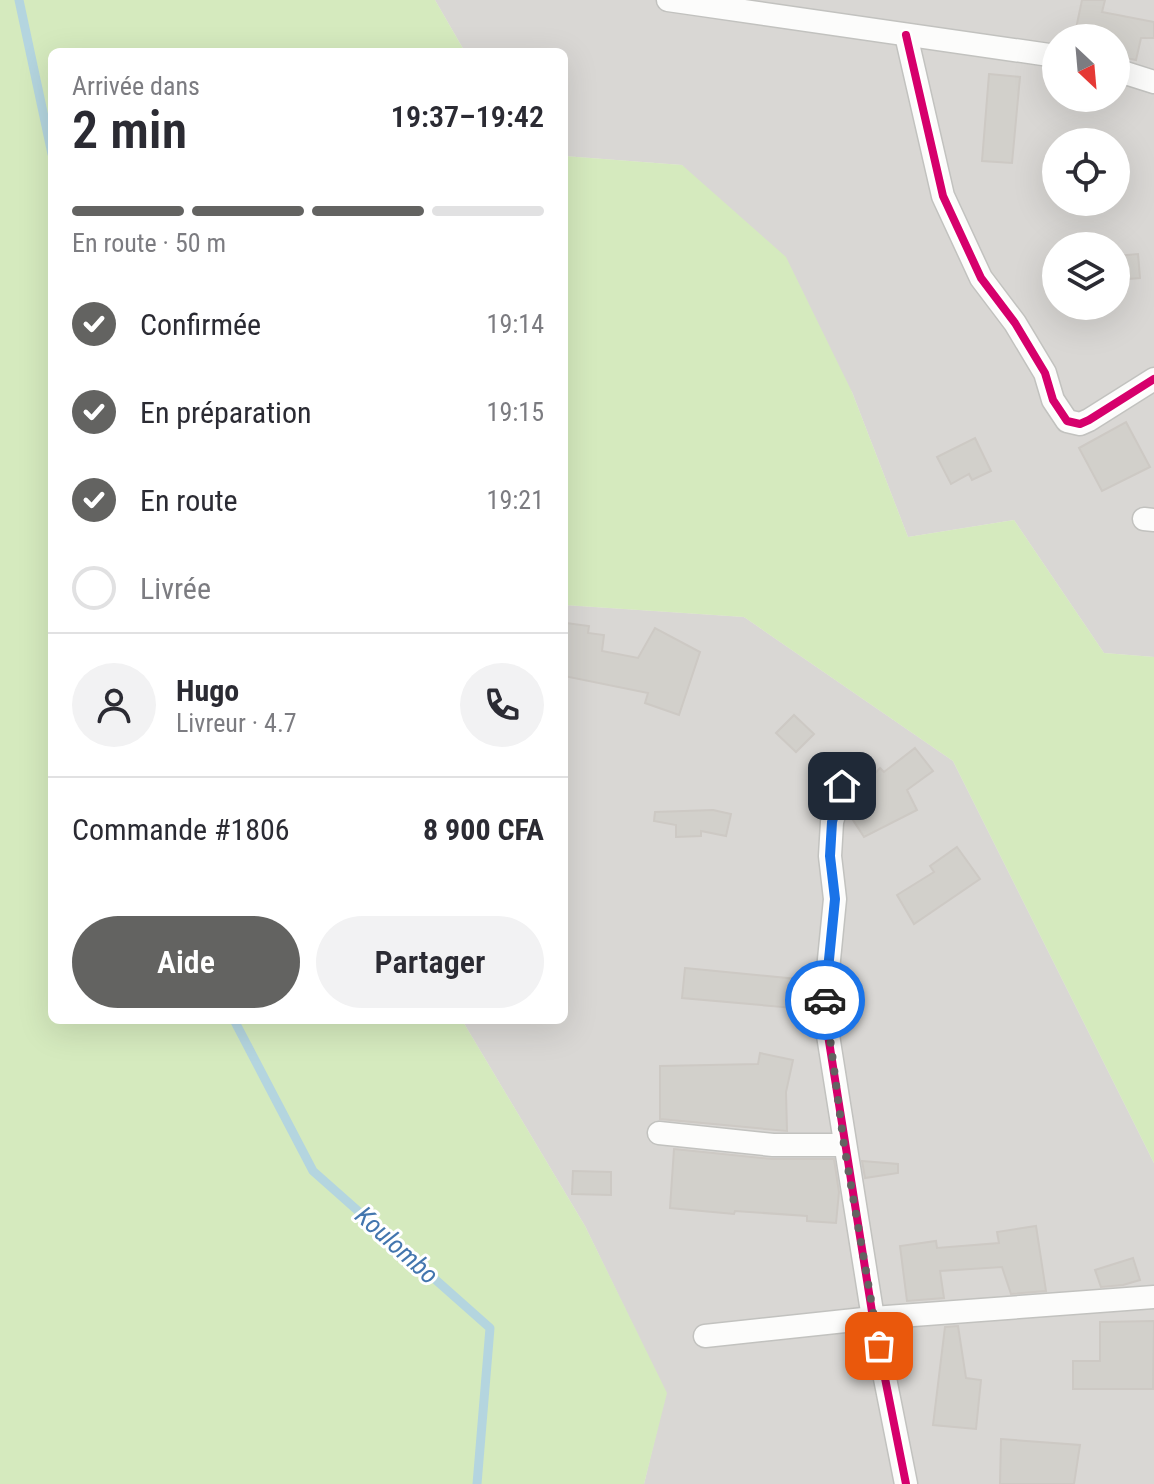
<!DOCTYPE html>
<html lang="fr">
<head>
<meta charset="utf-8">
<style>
	:root { --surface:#fff; --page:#f2f2f3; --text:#2b2b33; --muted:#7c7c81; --line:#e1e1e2; --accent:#636361 }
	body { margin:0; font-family:"Roboto Condensed",sans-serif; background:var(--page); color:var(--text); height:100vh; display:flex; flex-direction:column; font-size:30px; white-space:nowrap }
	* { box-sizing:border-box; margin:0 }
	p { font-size:26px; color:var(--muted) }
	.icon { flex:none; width:44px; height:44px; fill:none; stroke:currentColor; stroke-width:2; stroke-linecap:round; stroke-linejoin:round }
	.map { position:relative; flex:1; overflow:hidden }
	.details { position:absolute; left:48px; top:48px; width:520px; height:976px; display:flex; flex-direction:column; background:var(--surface); border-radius:12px; box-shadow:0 8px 32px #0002 }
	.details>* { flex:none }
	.needle { width:52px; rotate:154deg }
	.tools { position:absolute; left:1042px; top:24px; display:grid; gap:16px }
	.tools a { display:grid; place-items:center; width:88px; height:88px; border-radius:50%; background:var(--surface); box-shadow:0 8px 32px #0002; font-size:40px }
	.pin { position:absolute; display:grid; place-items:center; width:68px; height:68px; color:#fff; margin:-34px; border-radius:16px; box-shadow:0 4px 12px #0006 }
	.courier { position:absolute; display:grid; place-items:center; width:80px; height:80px; margin:-40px; border:6px solid #1a73e8; border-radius:50%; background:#fff; color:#222; box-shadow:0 2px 10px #0007 }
	.headline em { font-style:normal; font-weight:600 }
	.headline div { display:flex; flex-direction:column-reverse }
	.headline { display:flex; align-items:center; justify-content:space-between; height:136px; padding:0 24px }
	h1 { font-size:52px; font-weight:600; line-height:60px }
	.bar { display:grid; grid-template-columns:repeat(4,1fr); gap:12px 8px; align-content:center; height:96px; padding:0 24px }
	.bar i { height:10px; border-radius:6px; background:var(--line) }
	.bar .active { background:var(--accent) }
	.bar p { grid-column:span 4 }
	.line { display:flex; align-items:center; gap:20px; padding:0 24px; border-top:2px solid var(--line) }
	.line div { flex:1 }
	.round { display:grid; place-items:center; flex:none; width:84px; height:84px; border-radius:42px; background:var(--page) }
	ol { padding:0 24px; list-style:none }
	li { display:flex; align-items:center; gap:24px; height:88px }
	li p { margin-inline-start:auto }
	li .icon { padding:8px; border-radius:50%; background:var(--accent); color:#fff; stroke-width:4 }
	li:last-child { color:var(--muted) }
	li i { width:44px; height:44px; border:4px solid var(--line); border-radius:50% }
	.primary-button { display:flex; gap:16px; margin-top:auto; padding:16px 24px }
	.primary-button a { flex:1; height:92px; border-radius:48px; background:var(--accent); color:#fff; font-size:32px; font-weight:600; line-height:92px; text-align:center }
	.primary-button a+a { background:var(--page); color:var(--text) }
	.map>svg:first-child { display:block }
	.residential { fill:#d9d7d4; fill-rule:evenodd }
	.grass { fill:#d5eabe }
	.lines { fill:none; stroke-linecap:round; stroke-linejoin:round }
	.stream { stroke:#b4d5df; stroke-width:9 }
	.building { fill:#d2d0cb; stroke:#cdc9c4; stroke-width:2 }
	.minor-casing { stroke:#c2c2bf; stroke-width:25 }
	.minor { stroke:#fcfcfb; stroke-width:22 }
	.cycleway-casing { stroke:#fff; stroke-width:13 }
	.cycleway { stroke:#d6006c; stroke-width:8 }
	.done { stroke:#636361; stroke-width:8; stroke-dasharray:0 14.4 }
	.route { stroke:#1a73e8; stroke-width:10 }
	.labels { text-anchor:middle; stroke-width:6; stroke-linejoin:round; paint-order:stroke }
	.water-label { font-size:26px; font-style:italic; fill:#4376ae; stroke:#fff }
</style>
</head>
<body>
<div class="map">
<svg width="1154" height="1484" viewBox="0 0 1154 1484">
	<rect width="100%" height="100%" fill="#eae8e2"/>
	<g class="residential">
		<path d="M435,0h719v657l-50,-4 -90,-133 -106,17 -56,-145 -170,-227 -118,-9v-104h-99zM1056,38h60v60h-60zM1056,142h60v60h-60zM1056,246h60v60h-60z"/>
		<polygon points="564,605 744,617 953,761 1154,1163 1154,1484 644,1484 666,1393 585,1226 462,1020 564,1020"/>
	</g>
	<g class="grass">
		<polygon points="0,0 435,0 465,52 52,52 52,1020 462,1020 585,1226 667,1393 644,1484 0,1484"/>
		<polygon points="564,156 682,165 786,257 852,392 908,537 1014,520 1104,653 1154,657 1154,1163 953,761 744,617 564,605"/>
	</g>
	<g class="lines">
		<g class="stream">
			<polyline points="19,0 52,154"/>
			<polyline points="234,1020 313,1171 490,1328 477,1484"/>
		</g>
	</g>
	<g class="building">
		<polygon points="1082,0 1105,0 1102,12 1154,22 1154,38 1141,38 1136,60 1116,56 1116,38 1074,38"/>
		<polygon points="989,74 1020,77 1012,163 982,161"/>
		<polygon points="1138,254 1140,278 1116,280 1116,256"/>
		<polygon points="1126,422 1150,467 1102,491 1079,448"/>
		<polygon points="975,438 991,471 972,480 969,474 951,484 937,457"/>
		<polygon points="566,623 589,626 588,633 604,635 602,651 638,658 655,628 700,652 679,715 645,703 648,693 564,676"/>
		<polygon points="794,715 814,734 796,752 776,733"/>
		<polygon points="915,748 933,771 907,790 917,810 864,837 849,814 851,804 866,794 860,789 880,768 884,772"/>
		<polygon points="713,810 731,814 726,836 701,831 701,836 676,837 676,825 654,821 655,812"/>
		<polygon points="957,847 980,879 914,924 897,895 934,872 930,866"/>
		<polygon points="685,968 797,979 794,1008 682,998"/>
		<polygon points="760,1053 793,1060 786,1092 787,1131 660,1119 660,1066 758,1064"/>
		<polygon points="674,1149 772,1159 834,1159 839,1192 836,1223 807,1221 807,1216 735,1211 734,1214 670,1208"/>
		<polygon points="862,1161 898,1164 898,1173 865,1178"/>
		<polygon points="573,1171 611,1172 611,1195 572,1194"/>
		<polygon points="1036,1226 1046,1291 1011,1294 1002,1267 940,1271 944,1298 907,1301 900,1246 936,1241 937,1248 999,1243 997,1232"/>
		<polygon points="1133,1258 1140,1280 1123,1285 1101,1287 1095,1270"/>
		<polygon points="1154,1321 1153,1389 1073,1389 1073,1361 1100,1361 1100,1322"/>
		<polygon points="958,1326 966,1378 981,1380 976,1429 933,1425 945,1327"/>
		<polygon points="1001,1439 1080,1445 1074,1484 1000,1484"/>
	</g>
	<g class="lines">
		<defs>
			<g id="minor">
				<polyline points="668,0 1056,56"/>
				<polyline points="906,35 943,196 981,278 1015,323 1045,373 1053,400 1067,421 1080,424 1089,420 1154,379"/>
				<polyline points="1116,70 1154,82"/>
				<polyline points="1144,519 1154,520"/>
				<polyline points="842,786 832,822 830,856 835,899 824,1010 873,1318 906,1484"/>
				<polyline points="659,1133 773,1145 844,1145"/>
				<polyline points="705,1336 873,1318 1154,1297"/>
			</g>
		</defs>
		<use href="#minor" class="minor-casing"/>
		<use href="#minor" class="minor"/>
		<defs>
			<g id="cycleway">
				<polyline points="906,35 943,196 981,278 1015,323 1045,373 1053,400 1067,421 1080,424 1089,420 1154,379"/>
				<polyline points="842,786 832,822 830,856 835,899 824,1010 873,1318 906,1484"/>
			</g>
		</defs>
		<use href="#cycleway" class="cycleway-casing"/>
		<use href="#cycleway" class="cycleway"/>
	</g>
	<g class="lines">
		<polyline class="done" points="825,1000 844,1145 879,1346"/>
		<polyline class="route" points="825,1000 835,899 830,856 832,822 842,786"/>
	</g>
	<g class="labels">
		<g class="water-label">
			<text transform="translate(397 1245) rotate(42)" y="9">Koulombo</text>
		</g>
	</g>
</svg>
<div class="tools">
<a><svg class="needle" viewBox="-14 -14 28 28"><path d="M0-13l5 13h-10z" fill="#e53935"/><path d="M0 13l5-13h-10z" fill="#7c7c81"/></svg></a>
<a><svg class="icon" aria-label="locate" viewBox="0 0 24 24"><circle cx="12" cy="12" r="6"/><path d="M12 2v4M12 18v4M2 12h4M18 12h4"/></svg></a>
<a><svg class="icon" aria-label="layers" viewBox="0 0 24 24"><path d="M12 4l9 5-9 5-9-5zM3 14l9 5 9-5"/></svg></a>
</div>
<div class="pin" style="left:879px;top:1346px;background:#ea580c"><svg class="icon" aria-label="bag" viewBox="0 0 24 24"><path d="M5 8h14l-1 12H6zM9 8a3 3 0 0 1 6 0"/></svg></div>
<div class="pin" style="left:842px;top:786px;background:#1f2937"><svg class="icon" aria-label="home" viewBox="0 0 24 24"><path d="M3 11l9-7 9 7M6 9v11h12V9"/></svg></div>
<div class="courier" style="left:825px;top:1000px"><svg class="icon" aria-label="car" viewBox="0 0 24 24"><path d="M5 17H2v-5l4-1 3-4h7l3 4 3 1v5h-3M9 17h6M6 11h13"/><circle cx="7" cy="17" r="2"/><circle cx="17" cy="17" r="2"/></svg></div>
<section class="details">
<div class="headline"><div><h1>2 min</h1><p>Arrivée dans</p></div><em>19:37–19:42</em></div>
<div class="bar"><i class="active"></i><i class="active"></i><i class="active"></i><i></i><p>En route · 50 m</p></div>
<ol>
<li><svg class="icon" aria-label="check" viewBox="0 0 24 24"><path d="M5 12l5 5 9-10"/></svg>Confirmée<p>19:14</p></li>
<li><svg class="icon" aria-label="check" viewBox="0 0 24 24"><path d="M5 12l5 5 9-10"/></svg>En préparation<p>19:15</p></li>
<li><svg class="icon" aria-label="check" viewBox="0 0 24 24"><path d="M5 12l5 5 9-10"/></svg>En route<p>19:21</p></li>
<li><i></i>Livrée</li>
</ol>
<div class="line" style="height:144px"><a class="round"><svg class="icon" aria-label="person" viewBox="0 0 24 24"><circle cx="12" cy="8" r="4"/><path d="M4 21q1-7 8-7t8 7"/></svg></a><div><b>Hugo</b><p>Livreur · 4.7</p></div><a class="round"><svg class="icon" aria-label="phone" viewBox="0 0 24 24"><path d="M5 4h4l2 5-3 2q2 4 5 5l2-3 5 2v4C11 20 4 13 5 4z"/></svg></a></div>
<div class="line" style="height:104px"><div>Commande #1806</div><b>8 900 CFA</b></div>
<div class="primary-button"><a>Aide</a><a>Partager</a></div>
</section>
</div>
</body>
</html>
